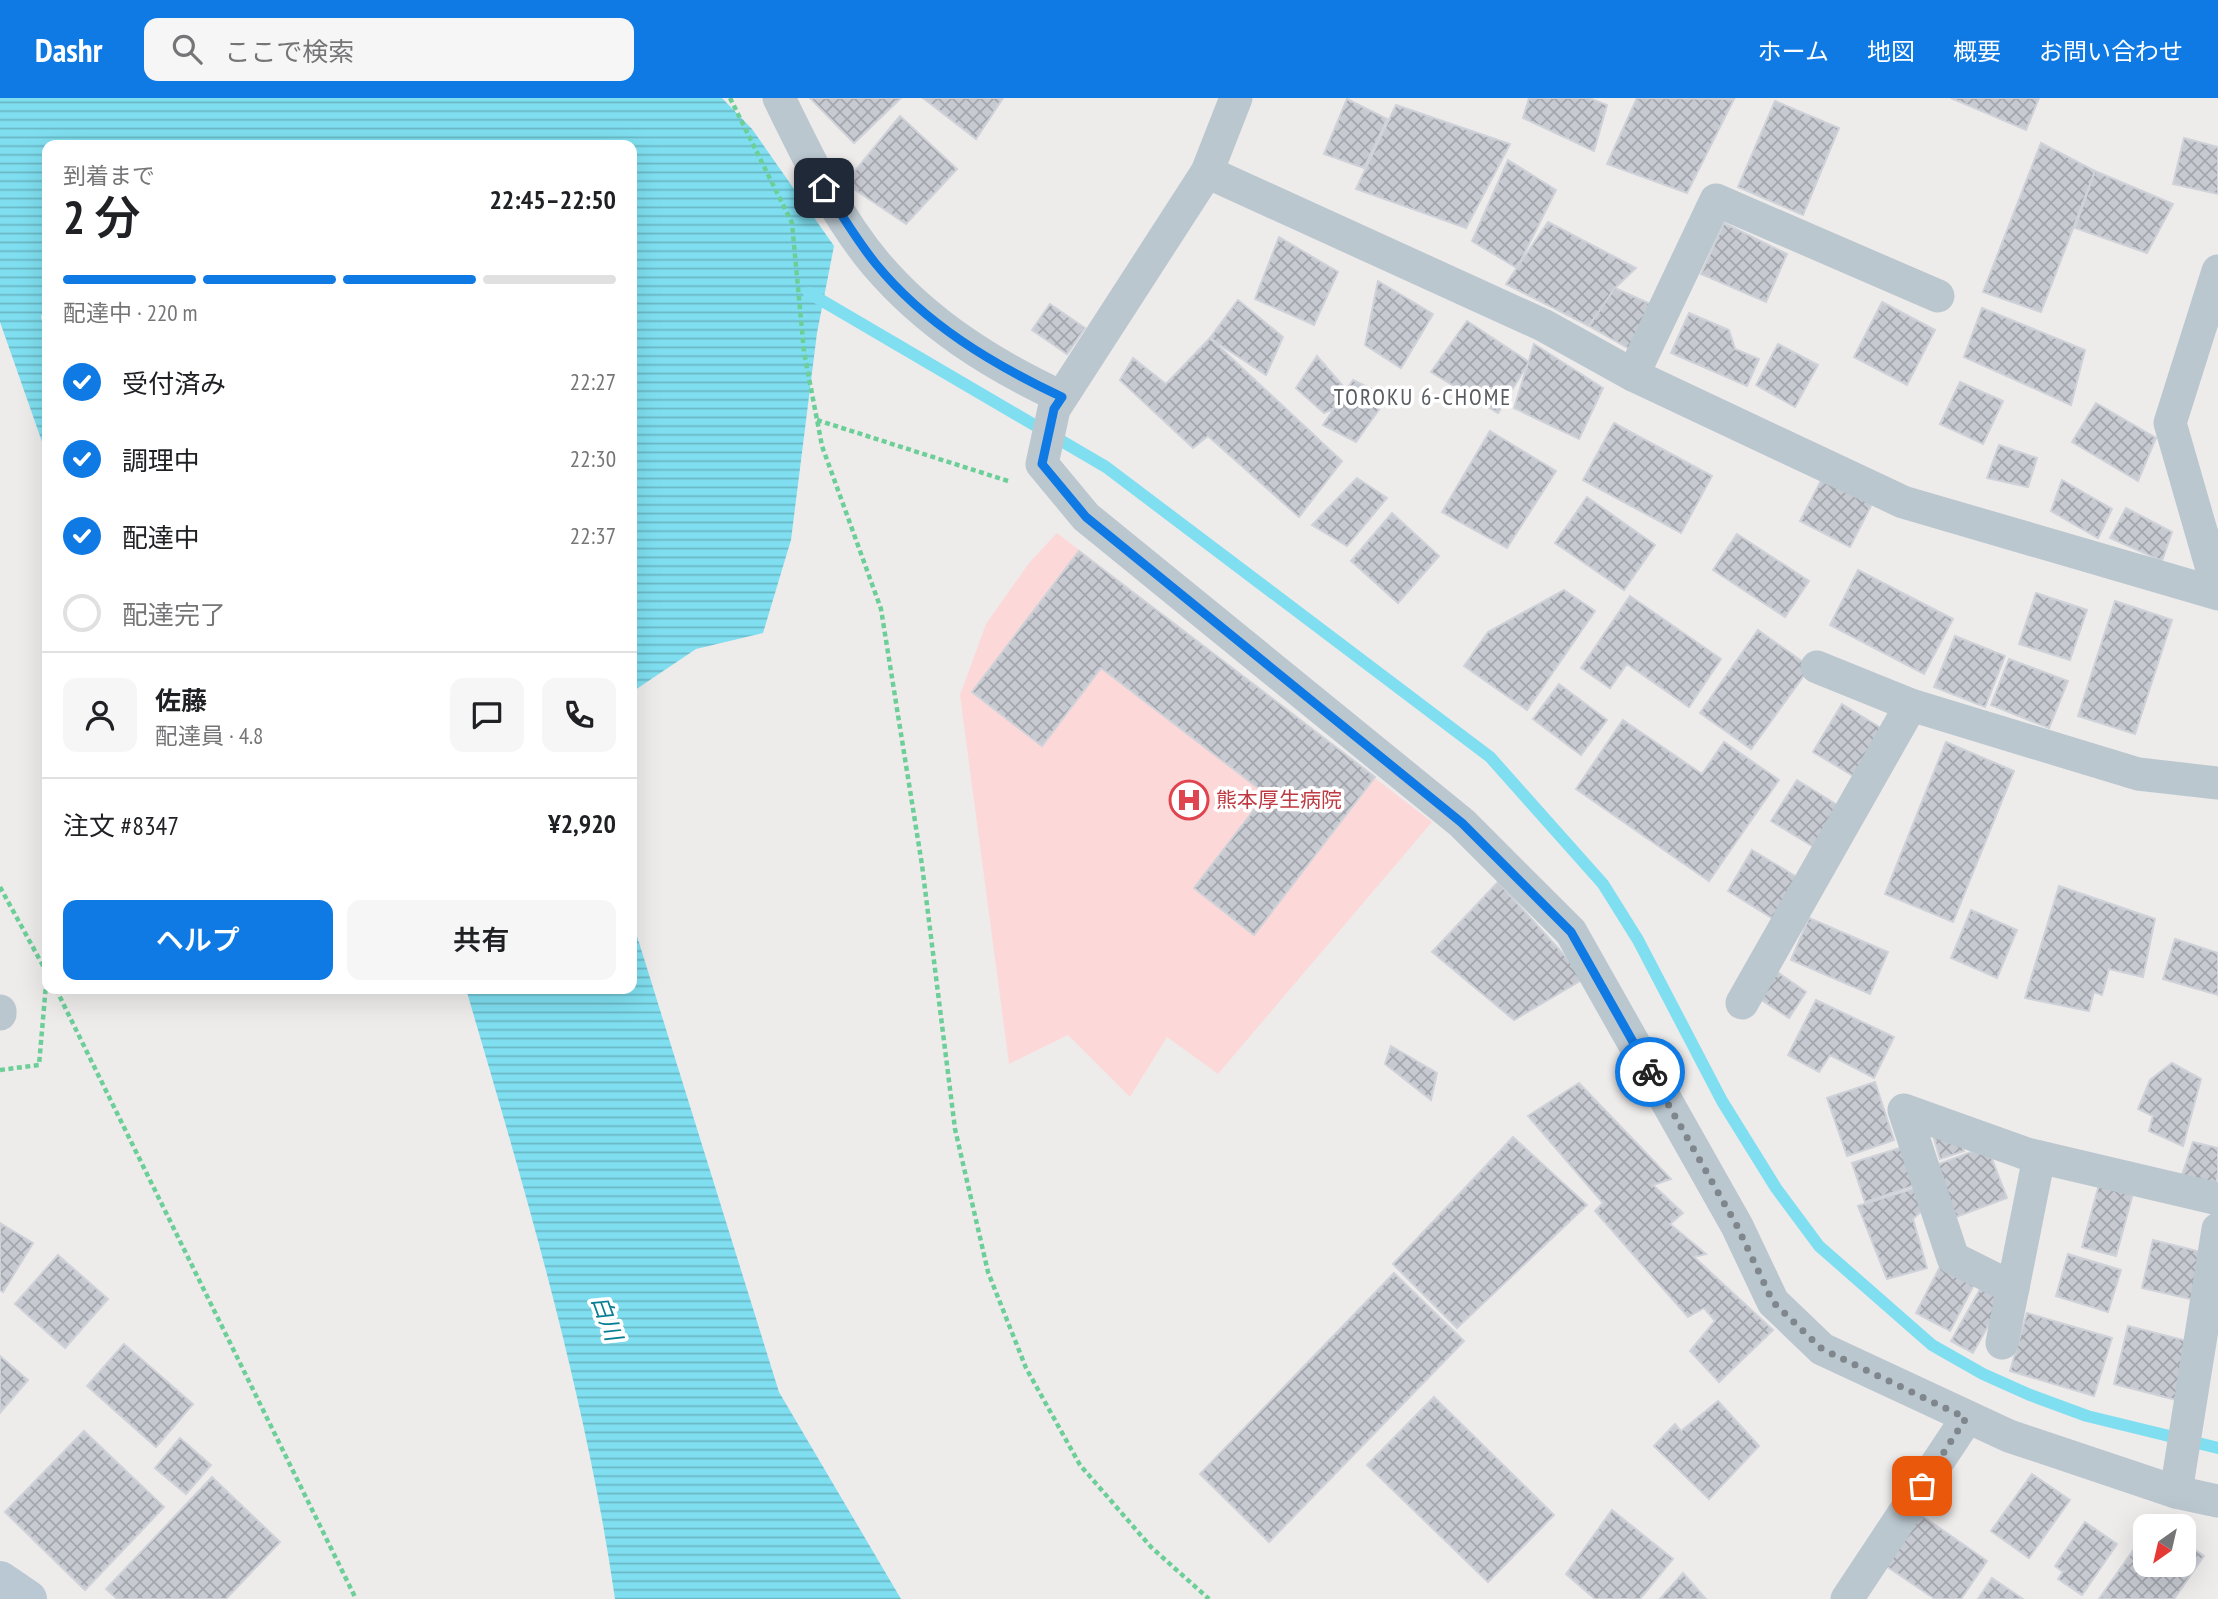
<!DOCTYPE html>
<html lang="ja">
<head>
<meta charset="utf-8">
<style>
	:root { --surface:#fff; --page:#f6f6f6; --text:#202124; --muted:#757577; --line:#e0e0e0; --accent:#0f79e4 }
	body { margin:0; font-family:"PT Sans Narrow","Noto Sans JP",sans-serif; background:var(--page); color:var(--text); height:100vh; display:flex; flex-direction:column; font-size:26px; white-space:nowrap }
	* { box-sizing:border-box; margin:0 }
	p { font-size:23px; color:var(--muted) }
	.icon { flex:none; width:38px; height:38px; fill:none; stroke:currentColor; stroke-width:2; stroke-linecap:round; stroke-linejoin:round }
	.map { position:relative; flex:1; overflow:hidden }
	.side { position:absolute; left:42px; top:42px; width:595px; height:854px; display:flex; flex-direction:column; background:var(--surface); border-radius:14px; box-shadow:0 7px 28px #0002 }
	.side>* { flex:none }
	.needle { width:46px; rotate:214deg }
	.fabs { position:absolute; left:2133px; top:1416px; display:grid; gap:14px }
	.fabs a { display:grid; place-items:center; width:63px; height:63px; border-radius:14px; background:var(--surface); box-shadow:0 7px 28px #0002; font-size:35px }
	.pin { position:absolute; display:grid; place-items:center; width:60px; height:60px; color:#fff; margin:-30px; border-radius:14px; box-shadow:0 4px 10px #0006 }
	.courier { position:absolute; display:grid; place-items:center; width:70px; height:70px; margin:-35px; border:5px solid #0f79e4; border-radius:50%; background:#fff; color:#222; box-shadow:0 2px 9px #0007 }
	.summary em { font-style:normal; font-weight:600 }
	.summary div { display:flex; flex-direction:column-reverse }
	.summary { display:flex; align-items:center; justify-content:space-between; height:119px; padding:0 21px }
	h1 { font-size:46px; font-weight:600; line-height:52px }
	.bar { display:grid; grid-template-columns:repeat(4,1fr); gap:10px 7px; align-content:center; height:84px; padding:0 21px }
	.bar i { height:9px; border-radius:5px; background:var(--line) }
	.bar .active { background:var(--accent) }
	.bar p { grid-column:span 4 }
	.line { display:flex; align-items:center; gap:18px; padding:0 21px; border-top:2px solid var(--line) }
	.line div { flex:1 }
	.round { display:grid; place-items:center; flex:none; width:74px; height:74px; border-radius:14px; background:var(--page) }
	ol { padding:0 21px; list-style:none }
	li { display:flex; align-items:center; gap:21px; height:77px }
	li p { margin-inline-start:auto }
	li .icon { padding:7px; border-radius:50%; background:var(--accent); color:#fff; stroke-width:4 }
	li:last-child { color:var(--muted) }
	li i { width:38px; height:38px; border:4px solid var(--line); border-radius:50% }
	.cta { display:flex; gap:14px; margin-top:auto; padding:14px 21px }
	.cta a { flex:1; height:80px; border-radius:14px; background:var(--accent); color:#fff; font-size:28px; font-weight:600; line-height:80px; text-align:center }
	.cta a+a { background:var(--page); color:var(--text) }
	header { display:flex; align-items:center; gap:42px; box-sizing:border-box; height:98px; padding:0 35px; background:var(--accent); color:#fff }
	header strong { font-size:33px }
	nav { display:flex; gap:38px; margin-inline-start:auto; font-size:24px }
	.search { width:490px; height:63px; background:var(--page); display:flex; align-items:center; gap:18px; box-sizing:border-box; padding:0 24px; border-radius:14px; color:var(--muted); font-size:26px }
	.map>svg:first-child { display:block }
	.medical { fill:#fcd9d8 }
	.water { fill:url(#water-rules) }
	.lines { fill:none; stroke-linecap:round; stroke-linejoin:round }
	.stream { stroke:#7fdff0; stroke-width:12 }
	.building { fill:url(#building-cross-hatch); stroke:#cfd2d8; stroke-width:2 }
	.path { stroke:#6ccf98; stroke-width:4.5; stroke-dasharray:5 3.5; stroke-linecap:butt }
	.minor { stroke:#bbc7cf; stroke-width:33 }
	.secondary { stroke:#bac8d4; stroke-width:38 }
	.done { stroke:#7f868c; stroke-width:7; stroke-dasharray:0 12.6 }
	.route { stroke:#0f79e4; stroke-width:9 }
	.labels { text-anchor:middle; stroke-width:7; stroke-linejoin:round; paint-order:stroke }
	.health-label { font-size:21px; fill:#be3a42; stroke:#fff; text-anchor:start }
	.neighbourhood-label { font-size:23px; letter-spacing:2px; fill:#585c60; stroke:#fff }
	.water-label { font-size:23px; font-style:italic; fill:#077e93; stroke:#fff }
</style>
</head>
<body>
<header>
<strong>Dashr</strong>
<div class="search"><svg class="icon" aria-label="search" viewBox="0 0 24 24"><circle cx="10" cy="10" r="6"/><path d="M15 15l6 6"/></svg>ここで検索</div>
<nav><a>ホーム</a><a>地図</a><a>概要</a><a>お問い合わせ</a></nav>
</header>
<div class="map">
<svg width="2218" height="1501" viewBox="0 0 2218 1501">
	<defs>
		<pattern id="water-rules" width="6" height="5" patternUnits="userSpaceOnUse" patternTransform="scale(1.75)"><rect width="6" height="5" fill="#7fdff0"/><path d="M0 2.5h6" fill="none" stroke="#6ab7c5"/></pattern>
		<pattern id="building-cross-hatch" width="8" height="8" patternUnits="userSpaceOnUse" patternTransform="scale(1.75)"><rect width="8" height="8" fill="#c7cad1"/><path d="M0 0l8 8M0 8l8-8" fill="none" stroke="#a3a6ad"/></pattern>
	</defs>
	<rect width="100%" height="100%" fill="#eeebeb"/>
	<polygon class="medical" points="1057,435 1432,724 1218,976 1167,939 1130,999 1068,937 1009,966 960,597 986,526 1029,465"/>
	<g class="water">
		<polygon points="0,0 722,0 752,31 834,148 817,235 791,442 763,535 696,551 632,594 632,47 47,47 47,213 41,218 47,250 47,358 0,224"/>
		<path d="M632,822l147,472 122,207h-286c-30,-208 -90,-409 -149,-610h166z"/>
	</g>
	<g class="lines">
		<polyline class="stream" points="809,195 1106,369 1490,659 1603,786 1638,842 1722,1003 1776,1090 1819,1148 1932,1247 1983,1276 2030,1297 2087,1318 2218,1350"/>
	</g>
	<g class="building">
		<polygon points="810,0 901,0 854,45"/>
		<polygon points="923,0 1003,0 976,41"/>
		<polygon points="1529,0 1589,0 1607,7 1594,53 1523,20"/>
		<polygon points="1637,0 1734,1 1687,95 1607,66"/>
		<polygon points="1951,0 2039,0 2026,32"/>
		<polygon points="1347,1 1387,21 1364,70 1324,56"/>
		<polygon points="1775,3 1839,30 1803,117 1738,89"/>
		<polygon points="1396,7 1510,46 1466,130 1356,91"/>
		<polygon points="900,18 957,71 906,126 845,85"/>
		<polygon points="2184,40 2218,49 2218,96 2173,86"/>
		<polygon points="2041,45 2095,73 2041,214 1983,194"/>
		<polygon points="1508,62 1556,92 1517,170 1472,143"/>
		<polygon points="2095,73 2173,106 2147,155 2075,130"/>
		<polygon points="1548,124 1636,170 1615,190 1589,228 1506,186"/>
		<polygon points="1724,125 1787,156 1766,204 1701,176"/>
		<polygon points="1279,139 1338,174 1314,227 1255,201"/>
		<polygon points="1378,183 1433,216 1401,270 1365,247"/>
		<polygon points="1615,190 1657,209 1633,253 1589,228"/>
		<polygon points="1238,202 1283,239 1266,277 1210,240"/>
		<polygon points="1882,204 1935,232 1907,287 1854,259"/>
		<polygon points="1050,206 1085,230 1067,256 1032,232"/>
		<polygon points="1982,210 2085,252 2071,307 1964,259"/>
		<polygon points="1689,215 1729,232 1735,251 1759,261 1747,288 1671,255"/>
		<polygon points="1467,223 1529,264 1498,315 1431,274"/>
		<polygon points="1210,240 1342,363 1299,419 1208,338 1193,350 1120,282 1133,260 1166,286"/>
		<polygon points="1534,246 1603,290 1579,341 1514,310"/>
		<polygon points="1778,246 1818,267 1795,309 1756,287"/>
		<polygon points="1317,258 1354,301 1324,315 1296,290"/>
		<polygon points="1353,282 1388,299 1356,344 1323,327"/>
		<polygon points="1960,284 2003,303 1983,346 1940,326"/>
		<polygon points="2096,305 2156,340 2138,383 2072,344"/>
		<polygon points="1614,325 1712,378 1681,435 1583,382"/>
		<polygon points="1490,333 1556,373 1507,450 1442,414"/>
		<polygon points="1999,347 2037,360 2028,389 1987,380"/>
		<polygon points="1824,377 1874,402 1850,449 1800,423"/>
		<polygon points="1357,380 1387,400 1347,448 1312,427"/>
		<polygon points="2062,382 2112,411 2098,440 2051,413"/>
		<polygon points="1587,399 1655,447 1624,492 1555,445"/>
		<polygon points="2126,410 2172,434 2162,463 2110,440"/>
		<polygon points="1392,415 1439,458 1398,505 1351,463"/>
		<polygon points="1737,436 1809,483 1785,519 1713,472"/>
		<polygon points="1079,453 1375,679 1254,837 1194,790 1266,696 1101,570 1042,648 972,594"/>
		<polygon points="1858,472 1953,521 1924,576 1830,527"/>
		<polygon points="1564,492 1595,513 1527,612 1464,568 1488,534"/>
		<polygon points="2036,495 2087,512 2070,562 2019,546"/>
		<polygon points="1630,498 1721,561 1689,609 1627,566 1610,590 1581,570"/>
		<polygon points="2115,503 2172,522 2135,636 2078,618"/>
		<polygon points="1758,532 1810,569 1751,651 1700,615"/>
		<polygon points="1955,538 2005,558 1985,609 1934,589"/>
		<polygon points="2009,561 2068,583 2049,630 1991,607"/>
		<polygon points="1559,586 1607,622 1581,657 1533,621"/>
		<polygon points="1842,606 1889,635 1860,682 1813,654"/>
		<polygon points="1623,622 1702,676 1724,644 1779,682 1709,783 1576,691"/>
		<polygon points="1946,644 2014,673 1953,824 1885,796"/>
		<polygon points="1797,682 1847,713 1822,754 1771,723"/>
		<polygon points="1752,752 1805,784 1780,825 1728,793"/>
		<polygon points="1498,784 1585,880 1514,922 1432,854"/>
		<polygon points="2059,788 2155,821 2143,879 2109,871 2102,897 2094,894 2089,913 2025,900"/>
		<polygon points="1971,812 2017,832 1997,880 1951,860"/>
		<polygon points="1809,820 1888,854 1870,896 1791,862"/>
		<polygon points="2175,841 2218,855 2218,897 2163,881"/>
		<polygon points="1773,871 1806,894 1789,920 1755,898"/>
		<polygon points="1816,902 1894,939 1874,980 1830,957 1819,974 1788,957"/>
		<polygon points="1391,948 1437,975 1431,1002 1385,966"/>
		<polygon points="2172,965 2201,981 2183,1048 2149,1033 2153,1018 2138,1011 2150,982"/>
		<polygon points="1875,984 1894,1042 1847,1058 1827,1000"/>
		<polygon points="1579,985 1671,1081 1653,1087 1683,1115 1670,1126 1706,1156 1694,1159 1773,1232 1719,1284 1690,1253 1715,1223 1704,1210 1688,1219 1595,1113 1603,1105 1528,1018"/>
		<polygon points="1956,1034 1964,1053 1940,1061 1933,1037"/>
		<polygon points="1513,1039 1587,1107 1457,1230 1393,1166"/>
		<polygon points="2193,1044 2218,1050 2218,1077 2214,1094 2180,1083"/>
		<polygon points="1909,1047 1922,1085 1865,1104 1852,1065"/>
		<polygon points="1987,1048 2007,1100 1956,1119 1936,1067"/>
		<polygon points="2100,1083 2134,1092 2116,1158 2082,1149"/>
		<polygon points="1922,1088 1929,1106 1913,1121 1927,1170 1887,1181 1858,1108"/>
		<polygon points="0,1125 33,1145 3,1194 0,1192"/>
		<polygon points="2153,1142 2205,1155 2195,1202 2142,1190"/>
		<polygon points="2068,1156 2121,1172 2108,1214 2056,1198"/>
		<polygon points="58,1157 108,1201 65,1250 15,1206"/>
		<polygon points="1944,1161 1978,1179 1950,1233 1916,1215"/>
		<polygon points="1394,1175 1464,1243 1269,1444 1200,1376"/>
		<polygon points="1984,1184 2006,1196 1973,1255 1951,1243"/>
		<polygon points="2027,1215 2112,1240 2094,1298 2010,1273"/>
		<polygon points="2128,1228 2199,1246 2184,1304 2114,1286"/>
		<polygon points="124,1246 193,1306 156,1349 87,1288"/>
		<polygon points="0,1258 28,1282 0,1315"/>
		<polygon points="1434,1299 1554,1417 1488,1484 1367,1367"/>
		<polygon points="1718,1303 1759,1348 1709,1401 1654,1348 1675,1326 1681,1333"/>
		<polygon points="84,1333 164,1409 85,1492 5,1414"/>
		<polygon points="180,1340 211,1367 186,1396 155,1370"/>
		<polygon points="2032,1376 2070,1402 2029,1460 1991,1433"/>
		<polygon points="212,1379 280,1444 226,1501 117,1501 106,1491"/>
		<polygon points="1612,1412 1673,1461 1640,1501 1595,1501 1566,1476"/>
		<polygon points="1921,1417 1987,1463 1961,1501 1935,1501 1886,1468"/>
		<polygon points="2085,1424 2117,1446 2082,1497 2058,1481 2063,1474 2055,1468"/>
		<polygon points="2146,1434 2146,1466 2184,1466 2184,1444 2204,1458 2174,1501 2099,1501"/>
		<polygon points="1683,1475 1706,1501 1660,1501"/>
		<polygon points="1992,1480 2023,1501 1978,1501"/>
	</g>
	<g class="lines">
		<g class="path">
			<polyline points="730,0 792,125 804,254 822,348 881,511 922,767 955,1031 988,1174 1026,1270 1080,1367 1151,1449 1209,1501"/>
			<polyline points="817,322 1008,383"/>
			<polyline points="0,789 47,875"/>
			<polyline points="56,891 356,1501"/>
			<polyline points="0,972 39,967 47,875"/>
		</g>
		<g class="minor">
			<path d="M779,0c28,57 56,117 97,166 51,60 115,100 185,133"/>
			<polyline points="1236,0 1207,74 1054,311 1042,366 1086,419 1462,725 1571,834 1737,1128 1773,1204 1822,1251 2009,1338 2176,1394 2218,1403"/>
			<polyline points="1207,74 1543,227 1633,277 1903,404 2218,496"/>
			<polyline points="2218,173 2170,325 2218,492"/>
			<polyline points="1633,277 1716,102 1938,198"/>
			<polyline points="1817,569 1911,607 2138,676 2218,685"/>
			<polyline points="1742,905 1911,607"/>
			<polyline points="0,913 0,916"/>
			<polyline points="2013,1190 1953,1160 1904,1012 2027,1056 2218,1101"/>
			<polyline points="2002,1245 2039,1059"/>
			<polyline points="2176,1394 2218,1131"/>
			<polyline points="1847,1501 1967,1320"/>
		</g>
		<polyline class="secondary" points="0,1482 28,1501"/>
	</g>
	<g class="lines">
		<polyline class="done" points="1650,974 1737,1128 1773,1204 1822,1251 1966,1320 1922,1388"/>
		<path class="route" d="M824,90c17,25 33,53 52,76 49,60 116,100 186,133l-8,12 -12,55 44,53 376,306 109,109 79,140"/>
	</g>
	<defs>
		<symbol id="hospital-ring" viewBox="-11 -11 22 22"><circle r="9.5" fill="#fff" stroke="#e0444e" stroke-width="1.5"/><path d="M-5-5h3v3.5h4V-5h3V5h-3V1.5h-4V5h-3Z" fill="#e0444e"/></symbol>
	</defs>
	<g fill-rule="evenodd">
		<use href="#hospital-ring" x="1167" y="680" width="44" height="44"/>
	</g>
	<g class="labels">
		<g class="health-label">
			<text x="1216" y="709">熊本厚生病院</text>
		</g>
		<g class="neighbourhood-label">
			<text x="1423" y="307">TOROKU 6-CHOME</text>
		</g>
		<g class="water-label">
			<text transform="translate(607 1220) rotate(70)" y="8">白川</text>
		</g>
	</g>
</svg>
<div class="fabs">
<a><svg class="needle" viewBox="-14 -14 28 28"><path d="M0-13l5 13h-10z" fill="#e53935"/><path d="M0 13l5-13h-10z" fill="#757577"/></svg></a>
</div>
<div class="pin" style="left:1922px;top:1388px;background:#ea580c"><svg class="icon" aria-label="bag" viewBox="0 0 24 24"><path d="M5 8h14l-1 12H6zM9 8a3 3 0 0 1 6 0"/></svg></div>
<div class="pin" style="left:824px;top:90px;background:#1f2937"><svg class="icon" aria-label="home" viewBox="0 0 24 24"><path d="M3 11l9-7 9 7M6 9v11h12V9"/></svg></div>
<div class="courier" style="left:1650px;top:974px"><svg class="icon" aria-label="bike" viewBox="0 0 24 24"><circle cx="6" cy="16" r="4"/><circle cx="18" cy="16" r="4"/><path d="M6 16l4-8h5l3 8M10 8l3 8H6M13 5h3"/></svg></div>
<section class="side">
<div class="summary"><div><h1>2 分</h1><p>到着まで</p></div><em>22:45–22:50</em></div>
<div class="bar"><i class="active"></i><i class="active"></i><i class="active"></i><i></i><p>配達中 · 220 m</p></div>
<ol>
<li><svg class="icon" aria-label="check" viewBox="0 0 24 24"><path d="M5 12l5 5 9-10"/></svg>受付済み<p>22:27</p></li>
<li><svg class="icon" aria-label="check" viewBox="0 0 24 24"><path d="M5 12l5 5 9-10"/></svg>調理中<p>22:30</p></li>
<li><svg class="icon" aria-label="check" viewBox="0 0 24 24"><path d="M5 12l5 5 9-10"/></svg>配達中<p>22:37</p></li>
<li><i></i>配達完了</li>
</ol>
<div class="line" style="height:126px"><a class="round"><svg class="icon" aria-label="person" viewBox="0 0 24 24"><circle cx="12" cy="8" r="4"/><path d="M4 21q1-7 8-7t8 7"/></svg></a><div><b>佐藤</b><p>配達員 · 4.8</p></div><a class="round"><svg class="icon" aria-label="chat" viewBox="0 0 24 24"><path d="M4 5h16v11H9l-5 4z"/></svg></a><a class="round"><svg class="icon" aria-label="phone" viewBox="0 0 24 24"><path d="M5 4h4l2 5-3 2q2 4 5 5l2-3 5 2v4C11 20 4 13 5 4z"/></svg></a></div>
<div class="line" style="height:91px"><div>注文 #8347</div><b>¥2,920</b></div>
<div class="cta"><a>ヘルプ</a><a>共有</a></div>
</section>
</div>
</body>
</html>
